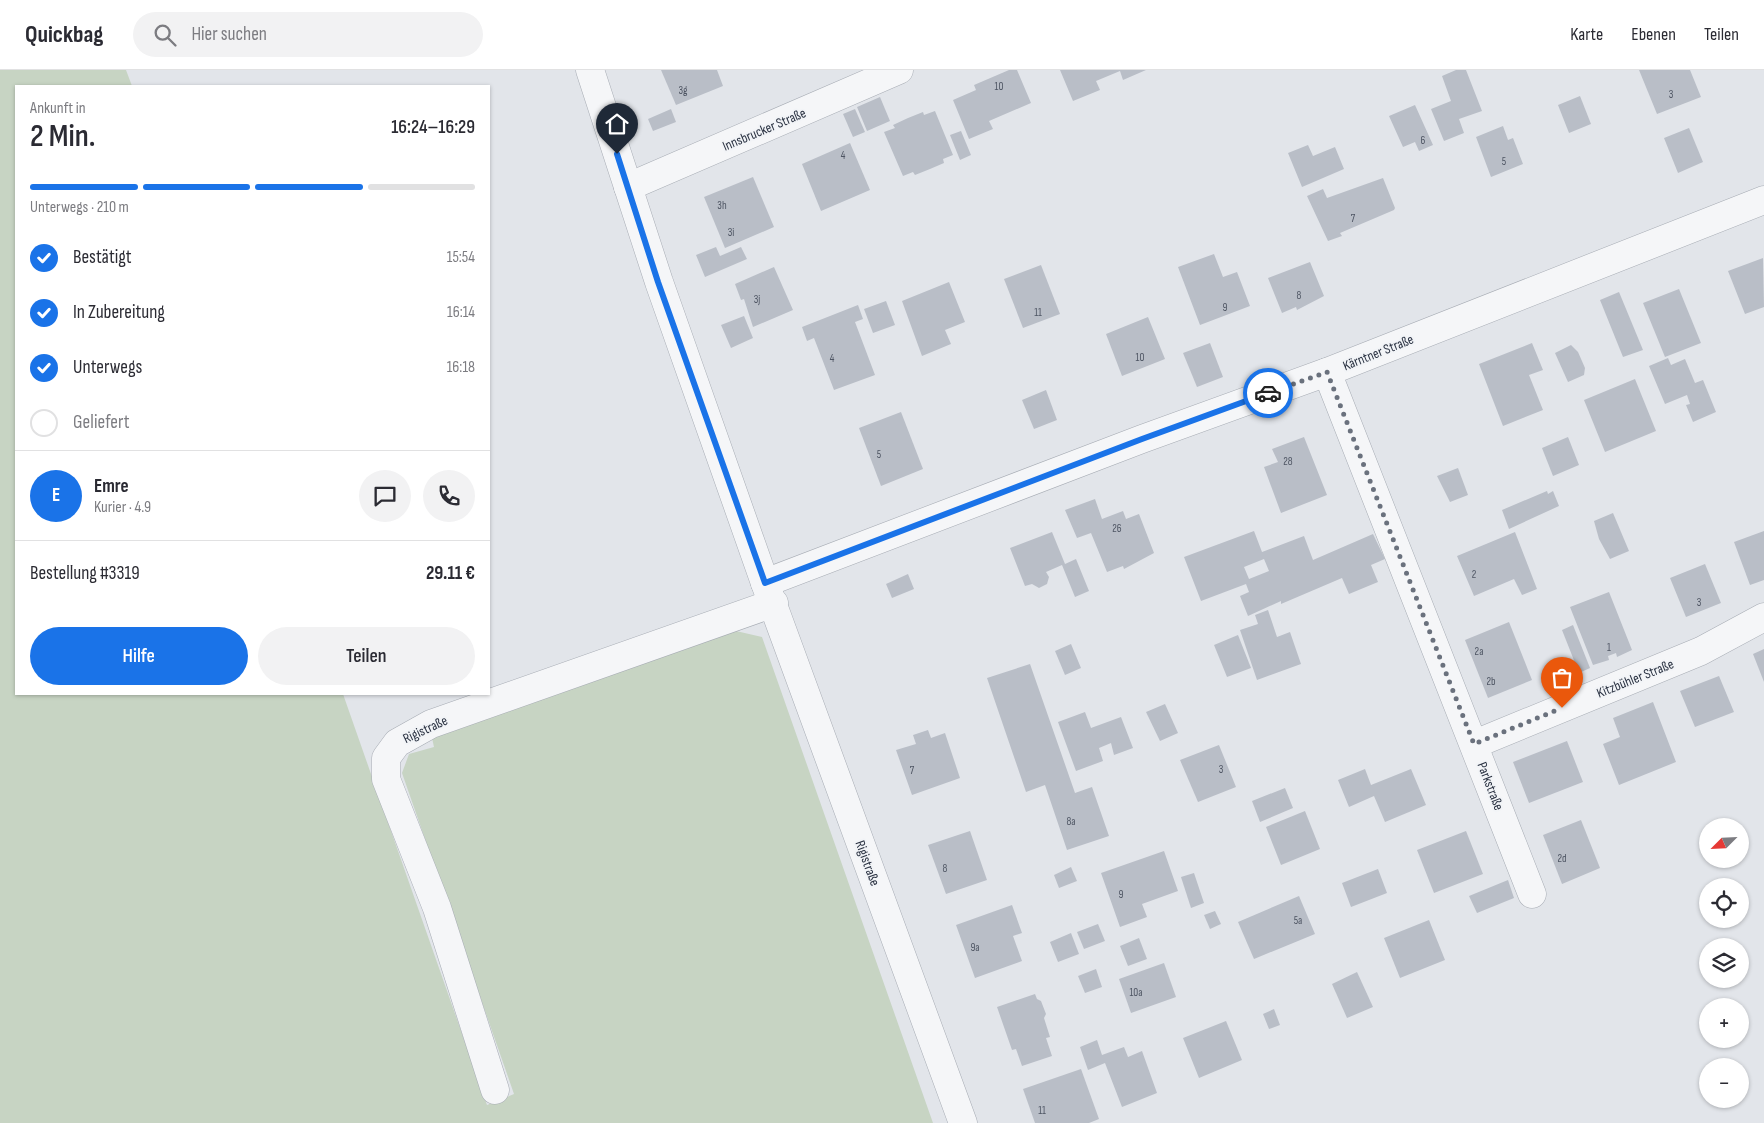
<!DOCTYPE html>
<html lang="de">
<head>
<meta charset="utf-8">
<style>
	:root { --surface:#fff; --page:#f2f2f3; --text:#2b2b33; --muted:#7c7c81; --line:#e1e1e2; --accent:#1a73e8 }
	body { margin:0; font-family:"Sofia Sans Condensed",sans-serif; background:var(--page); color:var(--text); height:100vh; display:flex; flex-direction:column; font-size:19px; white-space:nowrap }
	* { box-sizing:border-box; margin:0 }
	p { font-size:16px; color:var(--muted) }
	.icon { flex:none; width:28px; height:28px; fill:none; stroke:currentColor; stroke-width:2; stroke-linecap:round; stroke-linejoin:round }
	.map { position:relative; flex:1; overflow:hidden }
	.sheet { position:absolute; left:15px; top:15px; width:475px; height:610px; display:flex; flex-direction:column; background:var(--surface); border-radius:0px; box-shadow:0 1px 4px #0004 }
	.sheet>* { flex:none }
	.needle { width:32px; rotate:246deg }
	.controls { position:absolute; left:1699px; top:748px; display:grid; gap:10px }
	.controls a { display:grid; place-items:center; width:50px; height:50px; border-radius:50%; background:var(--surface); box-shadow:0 1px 4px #0004; font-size:25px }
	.pin { position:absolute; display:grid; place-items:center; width:42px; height:42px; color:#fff; margin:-51px -21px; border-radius:50% 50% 50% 0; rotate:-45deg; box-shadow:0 0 5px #0007 }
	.pin .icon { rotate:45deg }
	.courier { position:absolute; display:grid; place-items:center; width:50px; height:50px; margin:-25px; border:4px solid #1a73e8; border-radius:50%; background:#fff; color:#222; box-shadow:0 1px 6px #0007 }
	.overview em { font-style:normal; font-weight:600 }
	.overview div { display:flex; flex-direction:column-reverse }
	.overview { display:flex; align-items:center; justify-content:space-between; height:85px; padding:0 15px }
	h1 { font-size:32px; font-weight:600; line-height:38px }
	.bar { display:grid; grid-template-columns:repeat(4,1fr); gap:8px 5px; align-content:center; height:60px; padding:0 15px }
	.bar i { height:6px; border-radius:4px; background:var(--line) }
	.bar .selected { background:var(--accent) }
	.bar p { grid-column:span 4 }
	.line { display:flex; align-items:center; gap:12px; padding:0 15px; border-top:1px solid var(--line) }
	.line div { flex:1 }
	.round { display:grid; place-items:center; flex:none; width:52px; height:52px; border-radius:26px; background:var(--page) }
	ol { padding:0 15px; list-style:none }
	li { display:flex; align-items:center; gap:15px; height:55px }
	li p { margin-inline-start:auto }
	li .icon { padding:5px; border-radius:50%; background:var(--accent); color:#fff; stroke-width:4 }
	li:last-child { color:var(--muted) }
	li i { width:28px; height:28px; border:2px solid var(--line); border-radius:50% }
	.cta { display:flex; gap:10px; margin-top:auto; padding:10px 15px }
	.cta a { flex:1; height:58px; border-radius:30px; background:var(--accent); color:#fff; font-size:20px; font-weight:600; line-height:58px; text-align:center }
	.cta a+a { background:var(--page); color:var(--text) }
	header { display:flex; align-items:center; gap:30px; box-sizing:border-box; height:70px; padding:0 25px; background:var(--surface); border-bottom:1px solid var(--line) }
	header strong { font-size:24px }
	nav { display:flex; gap:28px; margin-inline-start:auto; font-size:18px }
	.search { width:350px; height:45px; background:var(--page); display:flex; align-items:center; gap:12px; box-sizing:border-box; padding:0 18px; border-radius:28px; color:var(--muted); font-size:19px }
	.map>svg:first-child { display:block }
	.green { fill:#c7d4c3 }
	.building { fill:#b9bec7; fill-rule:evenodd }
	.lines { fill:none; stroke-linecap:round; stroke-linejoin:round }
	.minor-casing { stroke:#a7acb4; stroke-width:29 }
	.minor { stroke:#f5f6f8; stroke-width:28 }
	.done { stroke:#6a717d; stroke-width:5; stroke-dasharray:0 9 }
	.route { stroke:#1a73e8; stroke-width:6 }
	.labels { text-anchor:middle; stroke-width:4; stroke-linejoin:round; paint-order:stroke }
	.number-label { font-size:11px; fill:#4e5563 }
	.street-label { font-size:14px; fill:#2a3242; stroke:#f2f4f7 }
</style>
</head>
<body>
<header>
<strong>Quickbag</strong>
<div class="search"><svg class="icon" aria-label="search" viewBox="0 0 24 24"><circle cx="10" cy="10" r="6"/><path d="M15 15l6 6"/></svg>Hier suchen</div>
<nav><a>Karte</a><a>Ebenen</a><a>Teilen</a></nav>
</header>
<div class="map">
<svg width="1764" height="1053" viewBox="0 0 1764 1053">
	<rect width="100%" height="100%" fill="#e2e5ea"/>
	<polygon class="green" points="0,0 126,0 132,16 16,16 16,624 343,624 487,1035 514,1024 402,703 409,684 434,677 432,668 736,561 762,567 933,1053 0,1053"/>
	<g class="building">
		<polygon points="661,0 717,0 723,16 676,35"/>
		<polygon points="1009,0 1017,0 1031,33 989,51 993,59 969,69 953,30 976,20 974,15"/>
		<polygon points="1060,0 1146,0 1123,10 1120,1 1096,11 1100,20 1073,31"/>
		<polygon points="1456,0 1466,0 1482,41 1459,49 1464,63 1444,71 1431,39 1451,31 1442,6"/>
		<polygon points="1639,0 1690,0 1701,27 1657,44"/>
		<polygon points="1580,26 1591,54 1569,63 1558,35"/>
		<polygon points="880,27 890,51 867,61 857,37"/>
		<polygon points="1415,35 1433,75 1419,81 1415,72 1403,77 1389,46"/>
		<polygon points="671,39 676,52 653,61 648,49"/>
		<polygon points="855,39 865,62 853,67 843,44"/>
		<polygon points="935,41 953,85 943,89 944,93 930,99 915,105 913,102 903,106 884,62 895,58 893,55 908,48 923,42 924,45"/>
		<polygon points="1503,56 1508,70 1513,68 1523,94 1491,107 1476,67"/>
		<polygon points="1689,58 1703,92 1678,103 1664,68"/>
		<polygon points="961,61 971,85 960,90 950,65"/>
		<polygon points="850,73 870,120 821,141 802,94"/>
		<polygon points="1308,75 1313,86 1335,77 1344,99 1302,117 1288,83"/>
		<polygon points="753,107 774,157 725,178 704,127"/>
		<polygon points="1383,108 1395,138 1394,140 1340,163 1342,166 1328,171 1307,126 1323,119 1327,128"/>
		<polygon points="716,177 720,186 741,177 747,189 705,207 696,185"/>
		<polygon points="1214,184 1223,207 1237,202 1250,236 1200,255 1178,197"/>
		<polygon points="1763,188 1764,237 1745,244 1728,201"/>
		<polygon points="1310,192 1324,226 1297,240 1296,237 1282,243 1268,208"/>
		<polygon points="1041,195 1060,244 1023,258 1004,209"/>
		<polygon points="774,197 793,240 753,257 744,229 741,230 735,214"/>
		<polygon points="949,212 965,252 945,260 951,274 922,286 902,231"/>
		<polygon points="1679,219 1701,273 1665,287 1643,233"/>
		<polygon points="1619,222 1643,280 1623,287 1600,230"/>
		<polygon points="886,231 895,255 873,263 864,239"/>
		<polygon points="858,235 863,249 855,252 875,305 834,320 814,268 807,271 802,257"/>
		<polygon points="744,246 753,268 731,278 721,255"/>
		<polygon points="1148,247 1165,289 1122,306 1106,264"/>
		<polygon points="1210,273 1223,307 1197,317 1183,283"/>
		<polygon points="1532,273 1543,300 1529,305 1543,340 1503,356 1479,294"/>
		<polygon points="1571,275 1578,282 1585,298 1584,305 1568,312 1555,283"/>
		<polygon points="1668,288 1671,295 1685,289 1695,313 1703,310 1716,342 1693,352 1686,335 1690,334 1687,325 1665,334 1649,296"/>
		<polygon points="1635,309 1656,361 1605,382 1584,330"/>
		<polygon points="1046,320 1057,350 1034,359 1022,330"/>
		<polygon points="901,342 923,399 881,416 859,358"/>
		<polygon points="1304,367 1327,425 1281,443 1264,397 1278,392 1272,379"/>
		<polygon points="1568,367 1579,395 1553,406 1542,378"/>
		<polygon points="1458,398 1468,425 1450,432 1437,406"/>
		<polygon points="1547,421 1548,424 1553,421 1559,436 1509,459 1502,440"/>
		<polygon points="1095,429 1102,449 1123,441 1126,449 1139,444 1154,483 1124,499 1123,496 1107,502 1091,463 1077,468 1065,440"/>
		<polygon points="1613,443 1629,481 1610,489 1599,469 1594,451"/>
		<path d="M1254,461l8,21 42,-16 9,24 60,-26 12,25 -14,6 7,17 -29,12 -7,-16 -61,26v-3l-33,15 -8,-20 9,-4 -3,-8 -45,17 -17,-44zM1264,489l5,12 -20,8 -5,-12z"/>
		<polygon points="1764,461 1764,510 1750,515 1734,472"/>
		<polygon points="1052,462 1065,494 1076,489 1089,521 1075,527 1062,495 1046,502 1049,507 1047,514 1039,518 1032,514 1025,516 1010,478"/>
		<polygon points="1515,462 1537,519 1522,525 1514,509 1474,526 1457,486"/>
		<polygon points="1705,494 1721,533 1686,547 1670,508"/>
		<polygon points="908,504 914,519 892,528 886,514"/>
		<polygon points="1609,522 1632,580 1617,587 1616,583 1608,586 1609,590 1593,595 1570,537"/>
		<polygon points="1268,540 1277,567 1290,562 1301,594 1257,610 1240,560 1258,554 1255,545"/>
		<polygon points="1509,552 1532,610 1488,628 1465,570"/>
		<polygon points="1573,555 1590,598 1579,603 1562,560"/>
		<polygon points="1238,565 1251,598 1227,607 1214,575"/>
		<polygon points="1071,574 1081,598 1065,605 1055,581"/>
		<polygon points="1764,579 1764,612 1753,584"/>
		<polygon points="1030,594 1075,723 1092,717 1109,766 1067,780 1045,715 1026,722 987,608"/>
		<polygon points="1719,606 1734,642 1695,657 1680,621"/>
		<polygon points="1653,632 1676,692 1619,715 1603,674 1620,667 1613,648"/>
		<polygon points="1165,634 1178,663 1160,671 1146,642"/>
		<polygon points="1085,642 1091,658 1121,647 1133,678 1114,685 1111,673 1099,678 1103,691 1076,701 1058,652"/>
		<polygon points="928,660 931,668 945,663 960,708 912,725 896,680 916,674 913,665"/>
		<polygon points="1567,671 1583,712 1529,733 1513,692"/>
		<polygon points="1219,675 1236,717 1198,732 1180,690"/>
		<polygon points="1365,699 1371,715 1411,699 1426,735 1385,752 1374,726 1349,737 1338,710"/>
		<polygon points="1285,718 1293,738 1260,752 1252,731"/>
		<polygon points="1305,741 1320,779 1281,795 1266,757"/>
		<polygon points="1581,750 1600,798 1562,814 1543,765"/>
		<polygon points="970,761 987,810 946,824 928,775"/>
		<polygon points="1466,761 1483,804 1434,823 1417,780"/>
		<polygon points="1164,781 1178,821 1142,834 1147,847 1120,857 1101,803"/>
		<polygon points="1071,797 1077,811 1059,818 1054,805"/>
		<polygon points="1378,799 1387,823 1351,837 1342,813"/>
		<polygon points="1194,803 1204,833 1191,838 1181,807"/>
		<polygon points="1508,810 1514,828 1477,843 1469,826"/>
		<polygon points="1299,826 1315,864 1254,889 1238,852"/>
		<polygon points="1012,835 1022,863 1013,866 1022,891 975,908 956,855"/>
		<polygon points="1215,841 1221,854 1210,859 1204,845"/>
		<polygon points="1429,850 1445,890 1400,908 1384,868"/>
		<polygon points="1098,854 1105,871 1084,879 1077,862"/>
		<polygon points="1071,863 1079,884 1058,892 1050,872"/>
		<polygon points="1139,868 1147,889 1128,896 1120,876"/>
		<polygon points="1164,893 1176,927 1131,943 1119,909"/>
		<polygon points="1096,899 1102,917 1085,923 1078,906"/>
		<polygon points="1357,902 1373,937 1347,948 1332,914"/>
		<polygon points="1035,924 1037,929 1041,931 1046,944 1044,948 1050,967 1046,968 1052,986 1022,996 1016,979 1012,980 997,937"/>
		<polygon points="1274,939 1280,955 1269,959 1263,944"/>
		<polygon points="1226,951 1242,990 1199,1008 1183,968"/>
		<polygon points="1097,970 1102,985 1124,977 1128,987 1142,981 1157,1023 1122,1037 1105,993 1088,1000 1080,977"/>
		<polygon points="1081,999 1099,1049 1089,1053 1035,1053 1023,1019"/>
	</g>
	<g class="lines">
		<defs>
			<g id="minor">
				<polyline points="590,0 659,212 765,513 963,1053"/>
				<polyline points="628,117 899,0"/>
				<polyline points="1327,302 1532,824"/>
				<polyline points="765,513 1142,369 1327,302 1764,130"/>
				<polyline points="1475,674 1701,581 1764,547"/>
				<polyline points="495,1020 437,838 386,709 386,688 397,673 431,654 774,533"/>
			</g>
		</defs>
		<use href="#minor" class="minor-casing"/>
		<use href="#minor" class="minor"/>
	</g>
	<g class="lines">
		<polyline class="done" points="1268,323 1327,302 1474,674 1562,638"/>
		<polyline class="route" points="617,84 658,212 765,513 1142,369 1268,323"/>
	</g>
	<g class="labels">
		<g class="number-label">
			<text x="999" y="20">10</text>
			<text x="683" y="24">3g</text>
			<text x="1671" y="28">3</text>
			<text x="1423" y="74">6</text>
			<text x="843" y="89">4</text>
			<text x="1504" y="95">5</text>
			<text x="722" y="139">3h</text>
			<text x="1353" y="152">7</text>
			<text x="731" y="166">3i</text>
			<text x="1299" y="229">8</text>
			<text x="757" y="233">3j</text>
			<text x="1225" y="241">9</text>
			<text x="1038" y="246">11</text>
			<text x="1140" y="291">10</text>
			<text x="832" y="292">4</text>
			<text x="879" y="388">5</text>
			<text x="1288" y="395">28</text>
			<text x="1117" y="462">26</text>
			<text x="1474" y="508">2</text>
			<text x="1699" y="536">3</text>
			<text x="1609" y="581">1</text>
			<text x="1479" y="585">2a</text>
			<text x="1491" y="615">2b</text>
			<text x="1221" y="703">3</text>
			<text x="912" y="704">7</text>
			<text x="1071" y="755">8a</text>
			<text x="1562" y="792">2d</text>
			<text x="945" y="802">8</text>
			<text x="1121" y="828">9</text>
			<text x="1298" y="854">5a</text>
			<text x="975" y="881">9a</text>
			<text x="1136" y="926">10a</text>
			<text x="1042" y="1044">11</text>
		</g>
		<g class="street-label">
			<text transform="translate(764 59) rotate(-23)" y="5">Innsbrucker Straße</text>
			<text transform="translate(1378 282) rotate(-22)" y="5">Kärntner Straße</text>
			<text transform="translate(1635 608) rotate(-22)" y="5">Kitzbühler Straße</text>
			<text transform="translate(425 659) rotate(-25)" y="5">Rigistraße</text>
			<text transform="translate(1491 716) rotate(69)" y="5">Parkstraße</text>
			<text transform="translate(868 793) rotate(70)" y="5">Rigistraße</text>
		</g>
	</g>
</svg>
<div class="controls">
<a><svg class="needle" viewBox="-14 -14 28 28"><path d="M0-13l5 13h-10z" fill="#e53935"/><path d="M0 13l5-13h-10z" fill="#7c7c81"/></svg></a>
<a><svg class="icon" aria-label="locate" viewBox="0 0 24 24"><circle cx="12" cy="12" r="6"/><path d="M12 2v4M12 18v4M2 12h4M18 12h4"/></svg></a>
<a><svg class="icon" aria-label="layers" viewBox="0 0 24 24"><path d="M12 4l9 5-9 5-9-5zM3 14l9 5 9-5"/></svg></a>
<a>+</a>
<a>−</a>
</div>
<div class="pin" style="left:1562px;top:638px;background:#ea580c"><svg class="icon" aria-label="bag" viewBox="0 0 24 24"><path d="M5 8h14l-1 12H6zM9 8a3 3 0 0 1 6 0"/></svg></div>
<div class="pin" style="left:617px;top:84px;background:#1f2937"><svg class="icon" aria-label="home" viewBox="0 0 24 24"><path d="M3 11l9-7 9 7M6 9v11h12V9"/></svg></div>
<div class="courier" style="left:1268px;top:323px"><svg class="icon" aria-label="car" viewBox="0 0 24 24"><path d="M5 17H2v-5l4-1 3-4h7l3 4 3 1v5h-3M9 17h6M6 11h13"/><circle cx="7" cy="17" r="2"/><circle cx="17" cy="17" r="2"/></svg></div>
<section class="sheet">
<div class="overview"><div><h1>2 Min.</h1><p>Ankunft in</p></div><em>16:24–16:29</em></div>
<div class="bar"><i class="selected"></i><i class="selected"></i><i class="selected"></i><i></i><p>Unterwegs · 210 m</p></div>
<ol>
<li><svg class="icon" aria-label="check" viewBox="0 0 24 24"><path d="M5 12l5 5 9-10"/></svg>Bestätigt<p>15:54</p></li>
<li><svg class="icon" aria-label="check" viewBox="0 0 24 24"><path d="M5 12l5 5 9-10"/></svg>In Zubereitung<p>16:14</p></li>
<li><svg class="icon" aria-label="check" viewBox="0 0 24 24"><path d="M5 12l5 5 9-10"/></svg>Unterwegs<p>16:18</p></li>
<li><i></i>Geliefert</li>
</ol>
<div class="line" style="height:90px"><b class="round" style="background:var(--accent);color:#fff">E</b><div><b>Emre</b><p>Kurier · 4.9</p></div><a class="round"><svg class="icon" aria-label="chat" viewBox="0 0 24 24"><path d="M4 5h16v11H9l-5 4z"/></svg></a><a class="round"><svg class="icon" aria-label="phone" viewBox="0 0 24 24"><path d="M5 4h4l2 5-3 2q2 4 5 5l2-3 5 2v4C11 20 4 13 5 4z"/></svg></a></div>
<div class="line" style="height:65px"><div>Bestellung #3319</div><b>29.11 €</b></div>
<div class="cta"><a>Hilfe</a><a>Teilen</a></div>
</section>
</div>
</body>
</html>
